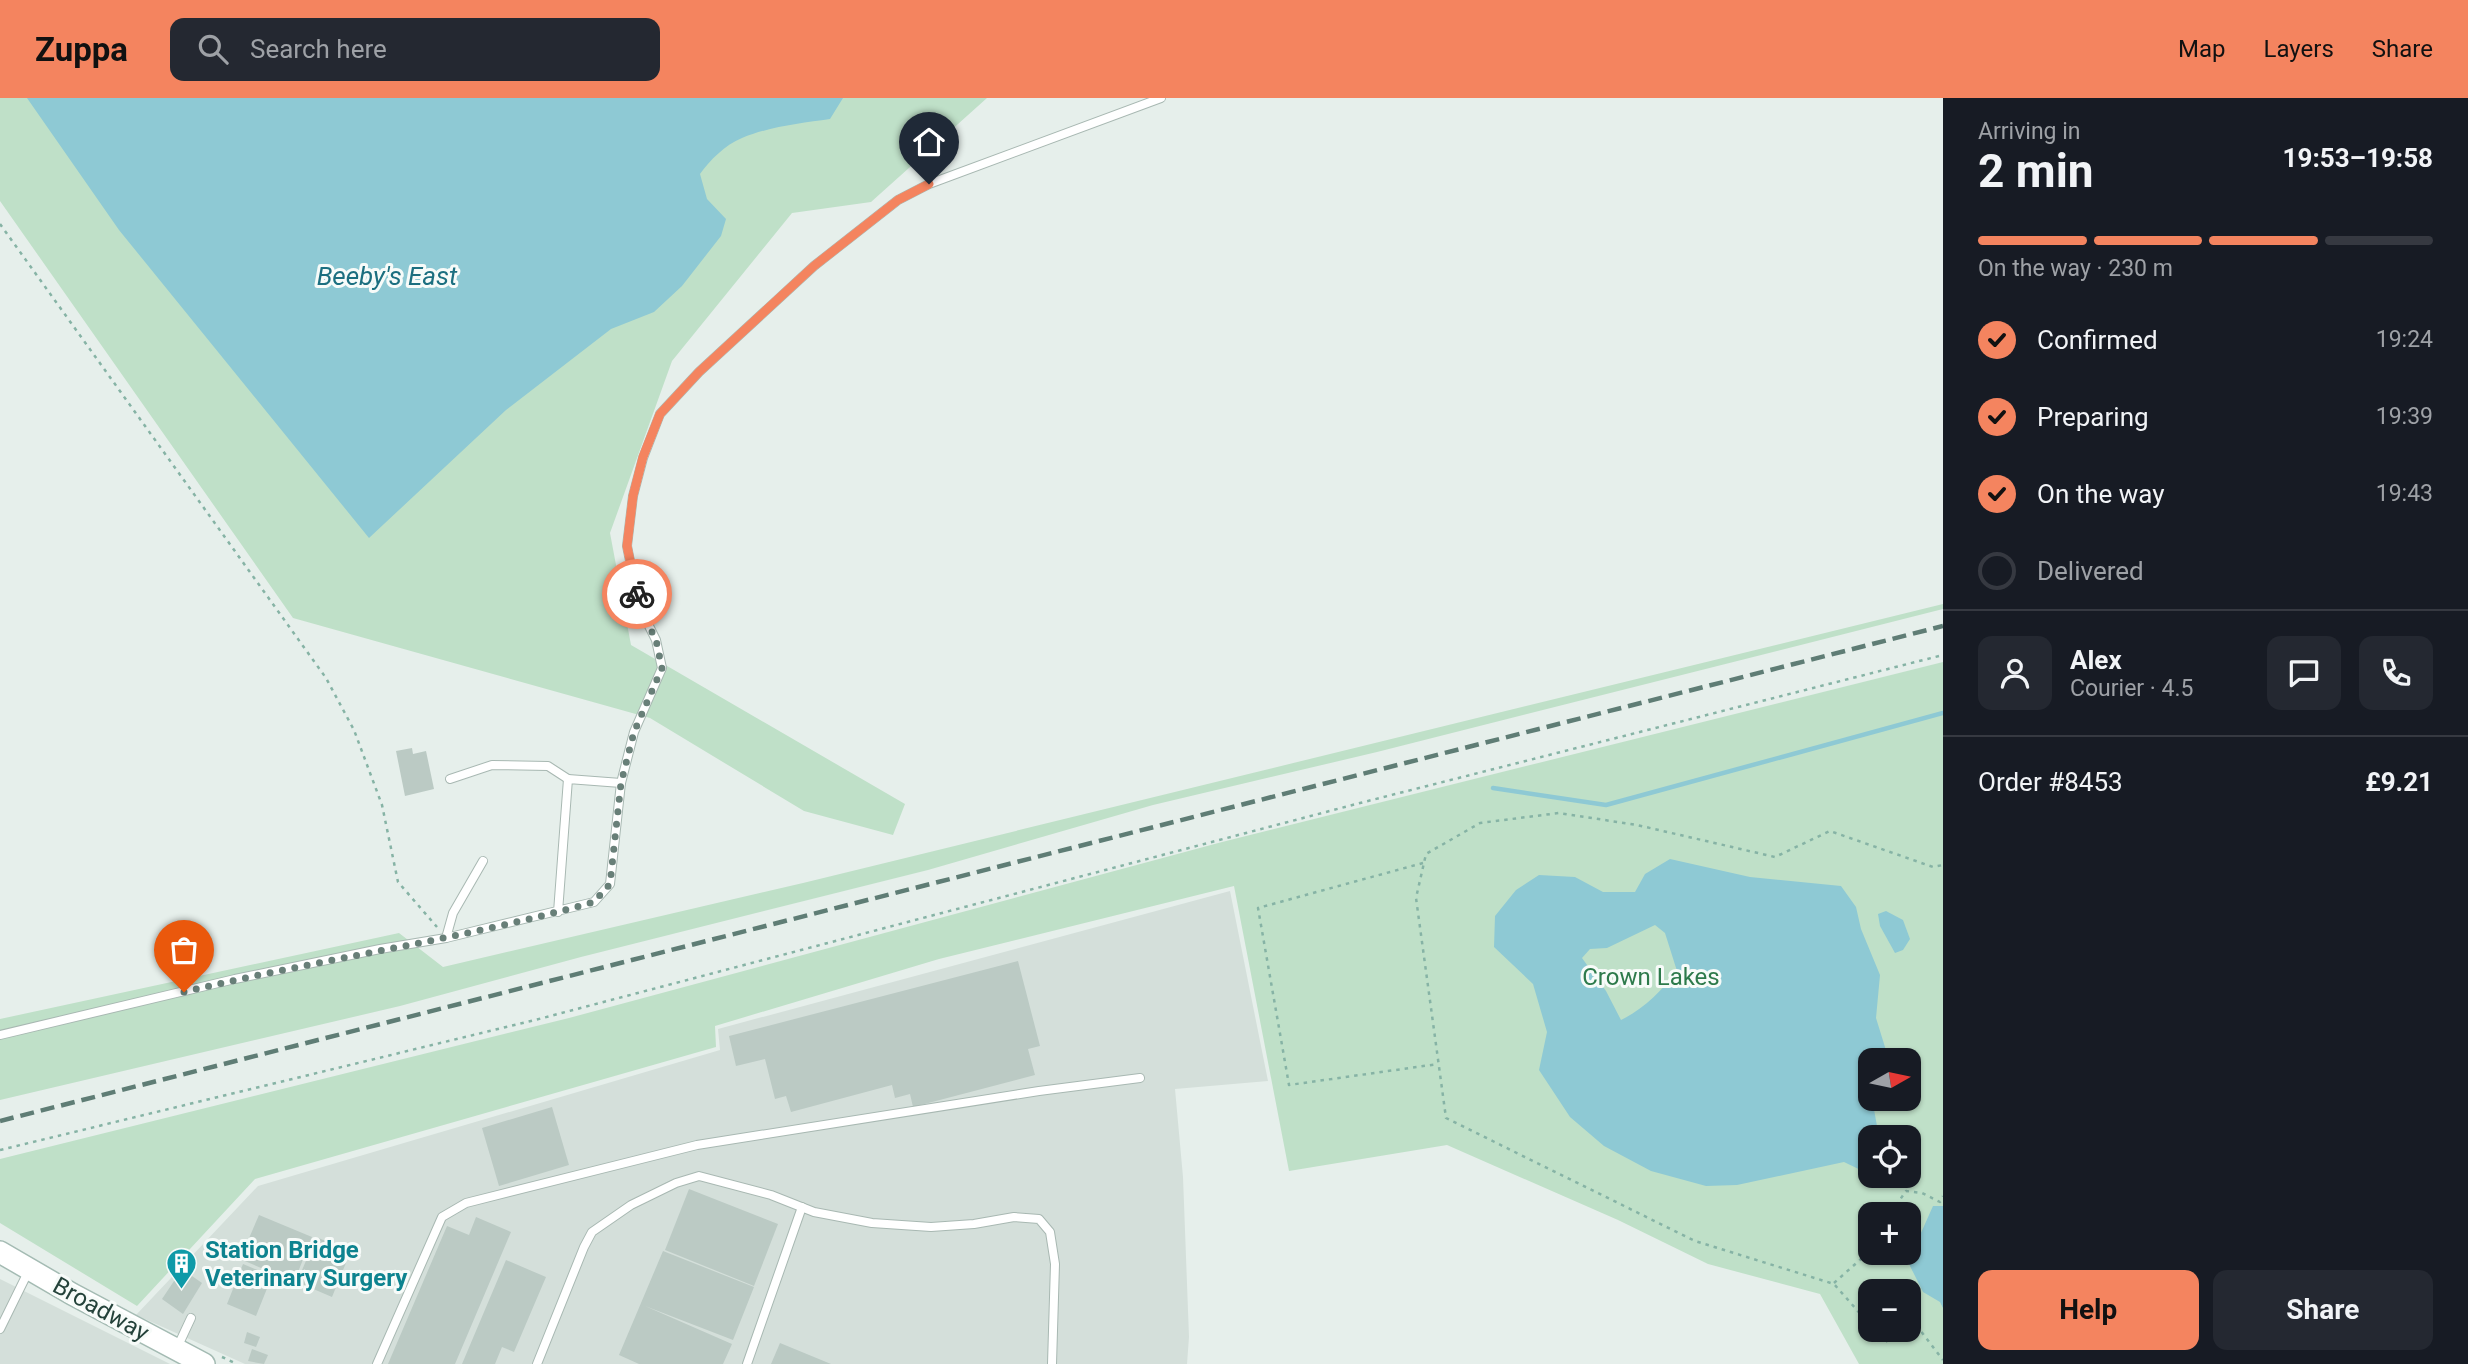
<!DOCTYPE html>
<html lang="en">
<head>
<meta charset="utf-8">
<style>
	:root { --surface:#171b24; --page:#242831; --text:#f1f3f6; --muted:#9ea1a6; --line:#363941; --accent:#f4845f }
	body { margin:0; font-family:Roboto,sans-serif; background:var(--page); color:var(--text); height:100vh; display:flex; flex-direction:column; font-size:26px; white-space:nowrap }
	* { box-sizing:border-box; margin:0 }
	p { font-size:23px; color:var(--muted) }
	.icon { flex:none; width:38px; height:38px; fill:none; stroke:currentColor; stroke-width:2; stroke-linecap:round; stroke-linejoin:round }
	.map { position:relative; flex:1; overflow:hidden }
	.panel { display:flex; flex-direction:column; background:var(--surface); width:525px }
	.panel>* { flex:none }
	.needle { width:46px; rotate:81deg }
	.tools { position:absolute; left:1858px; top:950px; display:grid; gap:14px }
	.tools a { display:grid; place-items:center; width:63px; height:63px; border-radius:14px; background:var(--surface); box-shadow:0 2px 5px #0004; font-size:35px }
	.pin { position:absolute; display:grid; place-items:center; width:60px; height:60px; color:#fff; margin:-72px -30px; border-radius:50% 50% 50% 0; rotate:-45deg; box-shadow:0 0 7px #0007 }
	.pin .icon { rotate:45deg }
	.courier { position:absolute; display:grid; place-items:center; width:70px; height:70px; margin:-35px; border:5px solid #f4845f; border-radius:50%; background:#fff; color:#222; box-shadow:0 2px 9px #0007 }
	.headline em { font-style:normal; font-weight:700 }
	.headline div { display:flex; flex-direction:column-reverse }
	.headline { display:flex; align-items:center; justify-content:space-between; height:119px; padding:0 35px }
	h1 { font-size:46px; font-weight:700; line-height:52px }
	.bar { display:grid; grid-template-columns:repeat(4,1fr); gap:10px 7px; align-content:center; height:84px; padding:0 35px }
	.bar i { height:9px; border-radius:5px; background:var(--line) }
	.bar .current { background:var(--accent) }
	.bar p { grid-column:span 4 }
	.line { display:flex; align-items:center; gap:18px; padding:0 35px; border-top:2px solid var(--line) }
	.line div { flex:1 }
	.round { display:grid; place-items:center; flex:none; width:74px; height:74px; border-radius:14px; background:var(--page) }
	ol { padding:0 35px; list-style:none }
	li { display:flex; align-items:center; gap:21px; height:77px }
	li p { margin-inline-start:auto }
	li .icon { padding:7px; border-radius:50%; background:var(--accent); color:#111; stroke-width:4 }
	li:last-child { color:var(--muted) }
	li i { width:38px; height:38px; border:4px solid var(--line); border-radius:50% }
	.button { display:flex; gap:14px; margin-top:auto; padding:14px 35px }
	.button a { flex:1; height:80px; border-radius:14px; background:var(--accent); color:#111; font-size:28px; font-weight:700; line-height:80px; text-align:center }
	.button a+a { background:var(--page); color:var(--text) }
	header { display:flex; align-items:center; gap:42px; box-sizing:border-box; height:98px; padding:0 35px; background:var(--accent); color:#111 }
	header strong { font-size:33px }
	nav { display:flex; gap:38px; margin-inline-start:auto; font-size:24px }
	.search { width:490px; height:63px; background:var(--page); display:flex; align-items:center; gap:18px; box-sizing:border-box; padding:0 24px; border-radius:14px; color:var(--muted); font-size:26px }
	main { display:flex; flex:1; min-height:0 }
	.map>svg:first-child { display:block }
	.built { fill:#d4dfda }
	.green { fill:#bfe0c8; fill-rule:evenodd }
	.water { fill:#8ec9d4; fill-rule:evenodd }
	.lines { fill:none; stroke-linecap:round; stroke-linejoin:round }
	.stream { stroke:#8ec9d4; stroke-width:4.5 }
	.building { fill:#bbcac4 }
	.service-casing { stroke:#a8b8b2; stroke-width:10 }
	.secondary-casing { stroke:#a4bbb3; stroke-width:24 }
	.path { stroke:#86b3a5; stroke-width:2.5; stroke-dasharray:3.5 5; stroke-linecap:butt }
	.service { stroke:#fff; stroke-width:8 }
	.secondary { stroke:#fff; stroke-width:21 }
	.rail { stroke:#5f7d75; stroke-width:4.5; stroke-dasharray:14 7; stroke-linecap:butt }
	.done { stroke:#687f78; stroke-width:7; stroke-dasharray:0 12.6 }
	.route { stroke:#f4845f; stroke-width:9 }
	.labels { text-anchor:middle; stroke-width:6; stroke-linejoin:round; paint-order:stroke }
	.park-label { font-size:24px; fill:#2d7a4b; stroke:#f7fbf9 }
	.culture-label { font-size:24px; font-weight:bold; fill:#0d838f; stroke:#f7fbf9; text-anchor:start }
	.street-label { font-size:24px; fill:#24423a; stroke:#f7fbf9 }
	.water-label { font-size:26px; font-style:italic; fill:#1c6f80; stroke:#f7fbf9 }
</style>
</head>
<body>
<header>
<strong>Zuppa</strong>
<div class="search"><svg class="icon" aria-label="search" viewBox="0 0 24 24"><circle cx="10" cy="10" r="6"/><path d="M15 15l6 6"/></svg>Search here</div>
<nav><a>Map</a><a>Layers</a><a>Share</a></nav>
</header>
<main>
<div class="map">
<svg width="1943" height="1266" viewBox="0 0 1943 1266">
	<rect width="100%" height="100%" fill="#e6efeb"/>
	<g class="built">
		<polygon points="1230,793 1268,983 1175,991 1183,1079 1189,1239 1187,1266 245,1266 136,1217 258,1088 720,952 718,931"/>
		<polygon points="0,1181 170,1266 0,1266"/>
	</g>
	<g class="green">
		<polygon points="0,0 987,0 871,104 792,115 672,263 610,435 631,547 905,706 893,737 804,713 650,620 293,520 0,103"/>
		<polygon points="1943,506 1943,511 1377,654 1153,707 928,772 581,859 400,908 0,1002 0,921 399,835 443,869 803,785"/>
		<path d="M1943,564v702h-84l-39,-70 -112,-30 -90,-44 -171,-75 -158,26 -55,-285 -295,73 -224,67 1,21 -461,132 -118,127 -137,-83v-64l569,-141 653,-176zM1871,962h38v39h-38zM1871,1040h38v38h-38zM1871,1116h38v39h-38zM1871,1194h38v38h-38z"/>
	</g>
	<g class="water">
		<path d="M27,0h816l-13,21c-29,4 -62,8 -88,19 -17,7 -32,22 -42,36l7,25 19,20 -5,17 -39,50 -28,26 -43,17 -105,81 -137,128 -250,-308z"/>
		<path d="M1670,761l80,18 91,9 15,21 5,22 19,46 -4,43 13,42h-18v39h6l-4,5 4,22 -13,11 7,20v18l-27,-13 -107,23 -31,1 -55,-15 -47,-25 -34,-29 -31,-47 8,-38 -14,-48 -39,-37 1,-31 21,-26 23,-15 36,2 28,15h32l10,-18zM1655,827l10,8 12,38c-16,20 -33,38 -56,49l-15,-29 -24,-33 8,-9 17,-1z"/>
		<polygon points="1886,813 1903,822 1910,841 1903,852 1895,855 1880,828 1878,816"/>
		<polygon points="1933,1108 1943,1108 1943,1210 1940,1204 1923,1194 1908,1164"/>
	</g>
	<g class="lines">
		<polyline class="stream" points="1493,690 1606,707 1943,615"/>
	</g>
	<g class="building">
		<polygon points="412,650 413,656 426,653 434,691 405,698 396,653"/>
		<polygon points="1018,863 1040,948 1028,951 1035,977 913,1009 910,996 895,1000 892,987 791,1014 786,998 775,1001 765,961 736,968 729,938"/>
		<polygon points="552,1009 569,1067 499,1088 482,1030"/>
		<polygon points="689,1091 778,1126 754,1188 665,1152"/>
		<polygon points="259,1117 312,1139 294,1184 240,1161"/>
		<polygon points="476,1119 511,1134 455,1266 388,1266 447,1128 469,1137"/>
		<polygon points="316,1139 333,1146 331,1153 348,1160 332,1199 297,1184"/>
		<polygon points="663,1153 754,1189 733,1242 645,1208 732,1246 723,1266 639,1266 619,1257"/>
		<polygon points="506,1162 546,1179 514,1254 502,1249 495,1266 462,1266"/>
		<polygon points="243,1166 272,1178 256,1218 227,1206"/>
		<polygon points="182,1171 202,1185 183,1216 162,1201"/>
		<polygon points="247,1234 260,1239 256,1249 244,1245"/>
		<polygon points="780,1245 831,1266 771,1266"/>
		<polygon points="252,1251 268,1257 264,1266 248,1263"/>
	</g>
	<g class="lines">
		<defs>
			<g id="service">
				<polyline points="450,681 492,667 548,668 568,681"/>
				<polyline points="621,685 634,634 662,570 656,542 639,508 627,448 633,398 643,360 660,316 699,274 814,168 898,102 929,86 1161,0"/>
				<polyline points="446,840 453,815 483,763"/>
				<polyline points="0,937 235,881 380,851 446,840 594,804 610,786 621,685 568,681 558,814"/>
				<polyline points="0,1231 29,1172"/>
				<polyline points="177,1250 191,1220"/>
				<polyline points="377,1266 442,1119 466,1105 697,1047 1039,993 1140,980"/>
				<polyline points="537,1266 584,1149 592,1134 631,1107 676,1085 699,1078 771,1097 814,1114 872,1125 931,1129 974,1126 1014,1119 1039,1121 1050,1134 1055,1166 1052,1266"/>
				<polyline points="747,1266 802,1109"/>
			</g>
			<polyline id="secondary" points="0,1154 72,1196 204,1266"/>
		</defs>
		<use href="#service" class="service-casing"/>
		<use href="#secondary" class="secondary-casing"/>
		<g class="path">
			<polyline points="0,126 326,580 354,632 382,707 398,784 437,829"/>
			<polyline points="1423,765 1258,810 1289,987 1438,966"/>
			<polyline points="0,1052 535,922 1360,705 1943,557"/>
			<polyline points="1899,1116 1897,1106 1906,1093 1922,1095 1940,1104 1943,1098"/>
			<polyline points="1834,1185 1871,1152"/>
			<polyline points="1871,1228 1834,1186 1695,1143 1446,1020 1416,800 1426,756 1480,725 1559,715 1637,727 1775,759 1830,733 1933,769 1943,767"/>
			<polyline points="1874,1232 1885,1244 1917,1228 1943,1262"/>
			<polyline points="222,1259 237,1266"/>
		</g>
		<use href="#service" class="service"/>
		<use href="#secondary" class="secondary"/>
		<polyline class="rail" points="0,1023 1943,528"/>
	</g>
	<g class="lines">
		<path class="done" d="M184,894c136,-33 276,-52 410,-90l16,-18 11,-101 13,-51 28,-64 -6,-28 -17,-34 -2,-12"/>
		<polyline class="route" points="637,496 627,448 633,398 643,359 660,316 699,274 814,168 898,102 929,86"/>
	</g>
	<defs>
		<symbol id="building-pin" viewBox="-11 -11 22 30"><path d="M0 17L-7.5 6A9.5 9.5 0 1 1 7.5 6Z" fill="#0f9aa8" stroke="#f7fbf9"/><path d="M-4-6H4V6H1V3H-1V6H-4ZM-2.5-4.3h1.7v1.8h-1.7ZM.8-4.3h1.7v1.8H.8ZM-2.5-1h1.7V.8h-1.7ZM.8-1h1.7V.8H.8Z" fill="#fff"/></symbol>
	</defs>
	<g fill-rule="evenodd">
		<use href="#building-pin" x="164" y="1148" width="35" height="47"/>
	</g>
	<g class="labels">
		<g class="park-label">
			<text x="1651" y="887">Crown Lakes</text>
		</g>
		<g class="culture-label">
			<text x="205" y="1160">Station Bridge<tspan x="205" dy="28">Veterinary Surgery</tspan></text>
		</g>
		<g class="street-label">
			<text transform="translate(101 1211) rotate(29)" y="8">Broadway</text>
		</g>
		<g class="water-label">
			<text x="387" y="187">Beeby's East</text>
		</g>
	</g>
</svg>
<div class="tools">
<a><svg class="needle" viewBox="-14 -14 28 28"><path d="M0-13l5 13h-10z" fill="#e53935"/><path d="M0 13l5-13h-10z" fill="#9ea1a6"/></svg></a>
<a><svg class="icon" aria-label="locate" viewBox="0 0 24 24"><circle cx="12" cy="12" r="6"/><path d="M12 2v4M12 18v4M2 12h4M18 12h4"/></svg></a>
<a>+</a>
<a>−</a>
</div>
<div class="pin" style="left:184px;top:894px;background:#ea580c"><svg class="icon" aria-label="bag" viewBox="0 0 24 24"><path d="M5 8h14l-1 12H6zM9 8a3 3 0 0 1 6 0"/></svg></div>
<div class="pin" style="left:929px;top:86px;background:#1f2937"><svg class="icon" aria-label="home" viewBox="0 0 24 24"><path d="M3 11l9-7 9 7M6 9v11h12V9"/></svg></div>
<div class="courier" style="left:637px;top:496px"><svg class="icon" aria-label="bike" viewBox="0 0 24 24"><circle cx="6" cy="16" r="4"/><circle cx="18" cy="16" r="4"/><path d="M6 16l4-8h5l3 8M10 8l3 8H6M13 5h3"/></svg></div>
</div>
<section class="panel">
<div class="headline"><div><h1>2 min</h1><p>Arriving in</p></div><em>19:53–19:58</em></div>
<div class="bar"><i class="current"></i><i class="current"></i><i class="current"></i><i></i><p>On the way · 230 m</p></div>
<ol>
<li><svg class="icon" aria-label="check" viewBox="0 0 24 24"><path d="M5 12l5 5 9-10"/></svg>Confirmed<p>19:24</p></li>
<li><svg class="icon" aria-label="check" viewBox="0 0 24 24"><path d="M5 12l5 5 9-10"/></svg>Preparing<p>19:39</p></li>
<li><svg class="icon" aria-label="check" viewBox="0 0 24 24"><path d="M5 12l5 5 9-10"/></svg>On the way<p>19:43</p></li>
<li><i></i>Delivered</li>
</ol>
<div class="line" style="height:126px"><a class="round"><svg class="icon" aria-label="person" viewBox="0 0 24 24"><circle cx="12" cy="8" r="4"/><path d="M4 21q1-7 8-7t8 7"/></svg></a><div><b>Alex</b><p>Courier · 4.5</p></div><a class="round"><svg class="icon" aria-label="chat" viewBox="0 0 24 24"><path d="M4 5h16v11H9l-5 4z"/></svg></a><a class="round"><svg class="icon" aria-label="phone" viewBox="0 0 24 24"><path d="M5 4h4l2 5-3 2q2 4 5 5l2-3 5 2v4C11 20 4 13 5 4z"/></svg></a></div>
<div class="line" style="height:91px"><div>Order #8453</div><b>£9.21</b></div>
<div class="button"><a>Help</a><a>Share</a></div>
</section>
</main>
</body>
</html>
